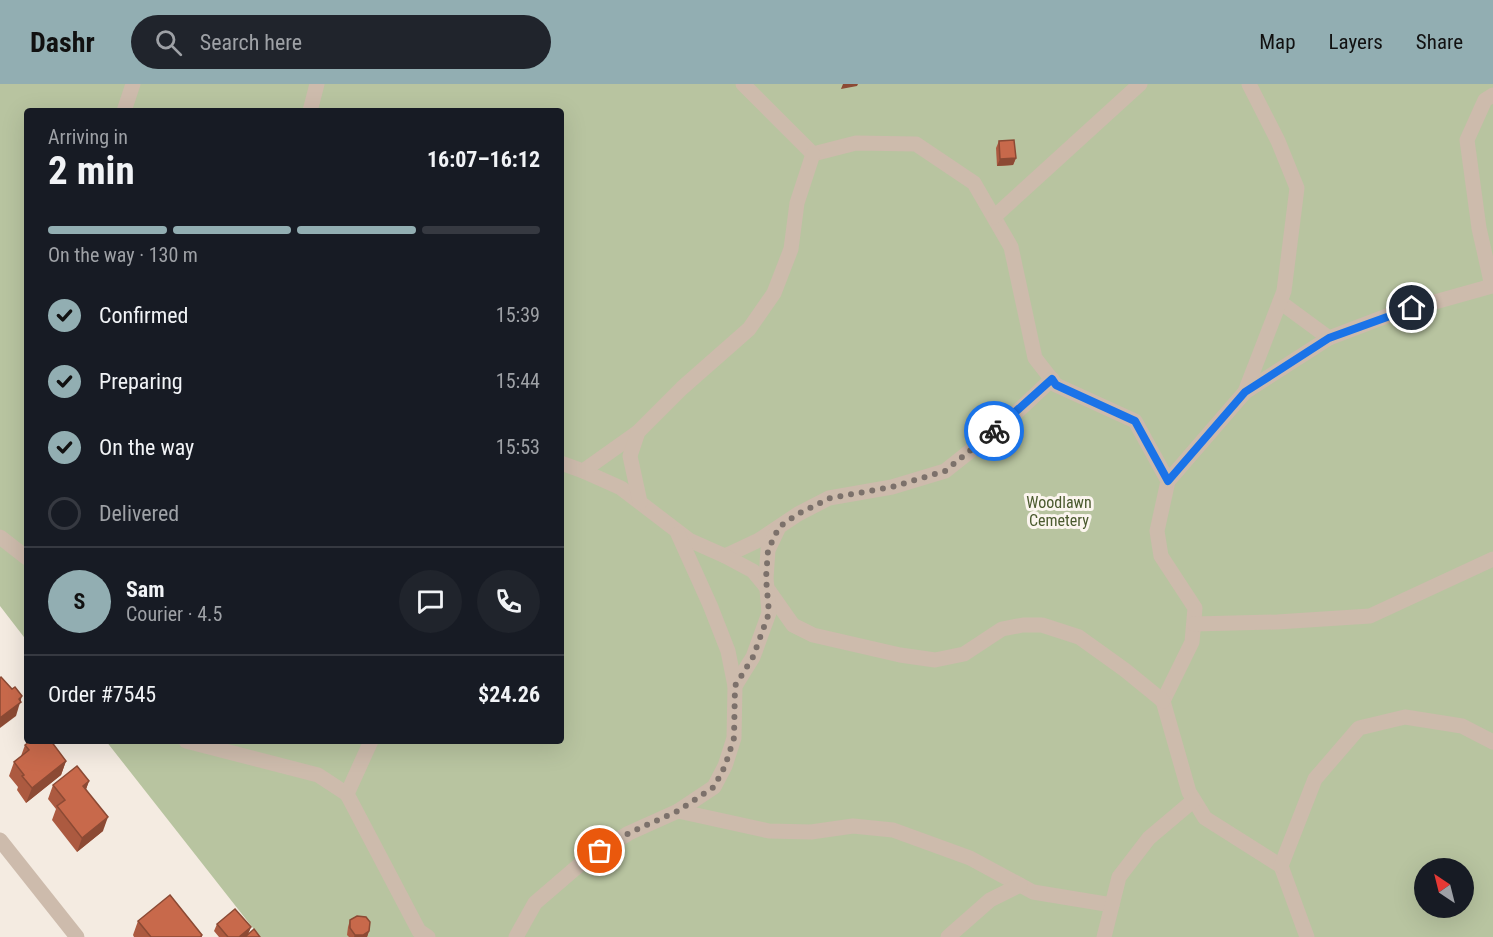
<!DOCTYPE html>
<html lang="en">
<head>
<meta charset="utf-8">
<style>
	:root { --surface:#171b24; --page:#20242c; --text:#f1f3f6; --muted:#9ea1a6; --line:#363941; --accent:#92aeb2 }
	body { margin:0; font-family:"Roboto Condensed",sans-serif; background:var(--page); color:var(--text); height:100vh; display:flex; flex-direction:column; font-size:22px; white-space:nowrap }
	* { box-sizing:border-box; margin:0 }
	p { font-size:20px; color:var(--muted) }
	.icon { flex:none; width:33px; height:33px; fill:none; stroke:currentColor; stroke-width:2; stroke-linecap:round; stroke-linejoin:round }
	.map { position:relative; flex:1; overflow:hidden }
	.details { position:absolute; left:24px; top:24px; width:540px; height:636px; display:flex; flex-direction:column; background:var(--surface); border-radius:6px; box-shadow:0 6px 24px #0002 }
	.details>* { flex:none }
	.needle { width:39px; rotate:325deg }
	.fabs { position:absolute; left:1414px; top:774px; display:grid; gap:12px }
	.fabs a { display:grid; place-items:center; width:60px; height:60px; border-radius:50%; background:var(--surface); box-shadow:0 6px 24px #0002; font-size:30px }
	.pin { position:absolute; display:grid; place-items:center; width:51px; height:51px; color:#fff; margin:-26px; border:3px solid #fff; border-radius:50%; box-shadow:0 2px 6px #0007 }
	.courier { position:absolute; display:grid; place-items:center; width:60px; height:60px; margin:-30px; border:4px solid #1a73e8; border-radius:50%; background:#fff; color:#222; box-shadow:0 2px 8px #0007 }
	.head em { font-style:normal; font-weight:700 }
	.head div { display:flex; flex-direction:column-reverse }
	.head { display:flex; align-items:center; justify-content:space-between; height:102px; padding:0 24px }
	h1 { font-size:39px; font-weight:700; line-height:45px }
	.bar { display:grid; grid-template-columns:repeat(4,1fr); gap:9px 6px; align-content:center; height:72px; padding:0 24px }
	.bar i { height:8px; border-radius:4px; background:var(--line) }
	.bar .on { background:var(--accent) }
	.bar p { grid-column:span 4 }
	.line { display:flex; align-items:center; gap:15px; padding:0 24px; border-top:2px solid var(--line) }
	.line div { flex:1 }
	.round { display:grid; place-items:center; flex:none; width:63px; height:63px; border-radius:32px; background:var(--page) }
	ol { padding:0 24px; list-style:none }
	li { display:flex; align-items:center; gap:18px; height:66px }
	li p { margin-inline-start:auto }
	li .icon { padding:6px; border-radius:50%; background:var(--accent); color:#111; stroke-width:4 }
	li:last-child { color:var(--muted) }
	li i { width:33px; height:33px; border:3px solid var(--line); border-radius:50% }
	header { display:flex; align-items:center; gap:36px; box-sizing:border-box; height:84px; padding:0 30px; background:var(--accent); color:#111 }
	header strong { font-size:28px }
	nav { display:flex; gap:33px; margin-inline-start:auto; font-size:21px }
	.search { width:420px; height:54px; background:var(--page); display:flex; align-items:center; gap:15px; box-sizing:border-box; padding:0 21px; border-radius:33px; color:var(--muted); font-size:22px }
	.map>svg:first-child { display:block }
	.green { fill:#b8c4a0; fill-rule:evenodd }
	.lines { fill:none; stroke-linecap:round; stroke-linejoin:round }
	.service { stroke:#cdbbac; stroke-width:15 }
	.minor { stroke:#cdbbac; stroke-width:15 }
	.wall { fill:#ac5a40 }
	.shaded-wall { fill:#8c4a34 }
	.building { fill:#c8694b; stroke:#8c4a34; stroke-width:1.5 }
	.done { stroke:#7c716b; stroke-width:6; stroke-dasharray:0 10.8 }
	.route { stroke:#1a73e8; stroke-width:8 }
	.labels { text-anchor:middle; stroke-width:6; stroke-linejoin:round; paint-order:stroke }
	.park-label { font-size:16px; fill:#4a5a2e; stroke:#fbf5ee }
</style>
</head>
<body>
<header>
<strong>Dashr</strong>
<div class="search"><svg class="icon" aria-label="search" viewBox="0 0 24 24"><circle cx="10" cy="10" r="6"/><path d="M15 15l6 6"/></svg>Search here</div>
<nav><a>Map</a><a>Layers</a><a>Share</a></nav>
</header>
<div class="map">
<svg width="1493" height="853" viewBox="0 0 1493 853">
	<rect width="100%" height="100%" fill="#f4ebe1"/>
	<path class="green" d="M0,0h1493v853h-1233l-154,-196h455v-630h-534v530l-27,-35zM1425,784h39v40h-39z"/>
	<g class="lines">
		<g class="service">
			<polyline points="743,0 813,70 856,59 916,60 974,99 1011,163 1035,274 1056,301 1135,337 1168,397 1157,447 1161,472 1195,524 1192,558 1163,617 1189,708 1194,716 1205,734 1281,782 1307,853"/>
			<polyline points="124,27 133,0"/>
			<polyline points="310,27 317,0"/>
			<polyline points="994,133 1140,0"/>
			<polyline points="1280,218 1329,254"/>
			<polyline points="1245,308 1329,254 1392,230 1492,202 1479,144 1467,56 1485,16 1493,11"/>
			<polyline points="561,379 583,387 621,404 689,456 725,472 759,456 798,430 829,414 892,403 945,387 1002,342 1052,295"/>
			<polyline points="583,387 638,348"/>
			<polyline points="1168,397 1245,308 1284,207 1297,104 1278,57 1249,0"/>
			<polyline points="640,418 630,372 638,348 682,304 749,245 774,209 791,165 797,119 813,70"/>
			<polyline points="0,453 27,474"/>
			<polyline points="725,472 753,487 767,504 793,541 813,551 900,571 935,576 964,570 1002,545 1023,541 1042,541 1079,553 1125,586 1163,617"/>
			<polyline points="1194,540 1277,538 1370,532 1493,475"/>
			<polyline points="735,602 753,573 769,529 766,494 768,466 778,445"/>
			<polyline points="186,657 318,691 347,710 419,847 428,853"/>
			<polyline points="347,710 371,657"/>
			<polyline points="678,727 714,703 725,682 734,654 735,602 728,567 710,521 678,450"/>
			<polyline points="1281,782 1315,695 1359,644 1405,633 1462,642 1493,658"/>
			<polyline points="516,853 535,819 585,776 629,749 678,727 769,747 811,748 853,742 893,746 970,774 1033,808 1112,821"/>
			<polyline points="948,853 990,816 1020,801"/>
			<polyline points="1104,853 1119,793 1149,754 1194,716"/>
		</g>
		<polyline class="minor" points="0,756 77,853"/>
	</g>
	<g class="wall">
		<polygon points="999,57 1016,74 1013,81 997,82 996,64"/>
		<polygon points="25,661 66,677 61,691 26,719 17,706 18,703 9,692 14,678 21,672"/>
		<polygon points="89,697 86,705 103,747 77,768 52,736 56,725 48,715 53,701"/>
		<polygon points="350,836 369,847 367,853 349,853 347,851 348,843"/>
		<polygon points="138,837 202,851 202,853 134,853 133,851"/>
		<polygon points="217,840 251,843 248,850 260,853 219,853 214,847"/>
	</g>
	<g class="shaded-wall">
		<polygon points="843,0 858,0 857,2 841,5"/>
		<polygon points="1016,74 1013,81 997,82 1000,75"/>
		<polygon points="22,612 16,632 0,644 0,634"/>
		<polygon points="66,677 61,691 26,719 32,704"/>
		<polygon points="89,697 84,711 83,702"/>
		<polygon points="108,733 103,747 77,768 82,754"/>
		<polygon points="251,843 248,850 245,853 239,853"/>
		<polygon points="369,847 367,853 354,853 355,851"/>
	</g>
	<g class="building">
		<polygon points="1014,56 1016,74 1000,75 999,57"/>
		<polygon points="1,593 12,605 15,603 22,612 19,615 21,618 0,634 0,594"/>
		<polygon points="30,657 51,657 66,677 32,704 22,692 24,691 14,678 29,666 25,661"/>
		<polygon points="77,682 89,697 83,702 108,733 82,754 57,722 65,716 53,701"/>
		<polygon points="170,811 202,851 200,853 151,853 138,837"/>
		<polygon points="235,825 251,843 239,853 228,853 217,840"/>
		<polygon points="357,832 366,833 370,838 369,847 363,851 355,851 350,844 350,836"/>
		<polygon points="254,845 260,853 245,853"/>
	</g>
	<g class="lines">
		<polyline class="done" points="600,767 629,749 678,727 714,703 725,682 734,654 735,602 753,573 769,529 766,494 768,466 779,443 798,430 830,414 892,403 945,387 994,347"/>
		<polyline class="route" points="994,347 1052,295 1056,301 1135,337 1168,397 1245,308 1329,254 1412,224"/>
	</g>
	<g class="labels">
		<g class="park-label">
			<text x="1059" y="424">Woodlawn<tspan x="1059" dy="18">Cemetery</tspan></text>
		</g>
	</g>
</svg>
<div class="fabs">
<a><svg class="needle" viewBox="-14 -14 28 28"><path d="M0-13l5 13h-10z" fill="#e53935"/><path d="M0 13l5-13h-10z" fill="#9ea1a6"/></svg></a>
</div>
<div class="pin" style="left:600px;top:767px;background:#ea580c"><svg class="icon" aria-label="bag" viewBox="0 0 24 24"><path d="M5 8h14l-1 12H6zM9 8a3 3 0 0 1 6 0"/></svg></div>
<div class="pin" style="left:1412px;top:224px;background:#1f2937"><svg class="icon" aria-label="home" viewBox="0 0 24 24"><path d="M3 11l9-7 9 7M6 9v11h12V9"/></svg></div>
<div class="courier" style="left:994px;top:347px"><svg class="icon" aria-label="bike" viewBox="0 0 24 24"><circle cx="6" cy="16" r="4"/><circle cx="18" cy="16" r="4"/><path d="M6 16l4-8h5l3 8M10 8l3 8H6M13 5h3"/></svg></div>
<section class="details">
<div class="head"><div><h1>2 min</h1><p>Arriving in</p></div><em>16:07–16:12</em></div>
<div class="bar"><i class="on"></i><i class="on"></i><i class="on"></i><i></i><p>On the way · 130 m</p></div>
<ol>
<li><svg class="icon" aria-label="check" viewBox="0 0 24 24"><path d="M5 12l5 5 9-10"/></svg>Confirmed<p>15:39</p></li>
<li><svg class="icon" aria-label="check" viewBox="0 0 24 24"><path d="M5 12l5 5 9-10"/></svg>Preparing<p>15:44</p></li>
<li><svg class="icon" aria-label="check" viewBox="0 0 24 24"><path d="M5 12l5 5 9-10"/></svg>On the way<p>15:53</p></li>
<li><i></i>Delivered</li>
</ol>
<div class="line" style="height:108px"><b class="round" style="background:var(--accent);color:#111">S</b><div><b>Sam</b><p>Courier · 4.5</p></div><a class="round"><svg class="icon" aria-label="chat" viewBox="0 0 24 24"><path d="M4 5h16v11H9l-5 4z"/></svg></a><a class="round"><svg class="icon" aria-label="phone" viewBox="0 0 24 24"><path d="M5 4h4l2 5-3 2q2 4 5 5l2-3 5 2v4C11 20 4 13 5 4z"/></svg></a></div>
<div class="line" style="height:78px"><div>Order #7545</div><b>$24.26</b></div>
</section>
</div>
</body>
</html>
